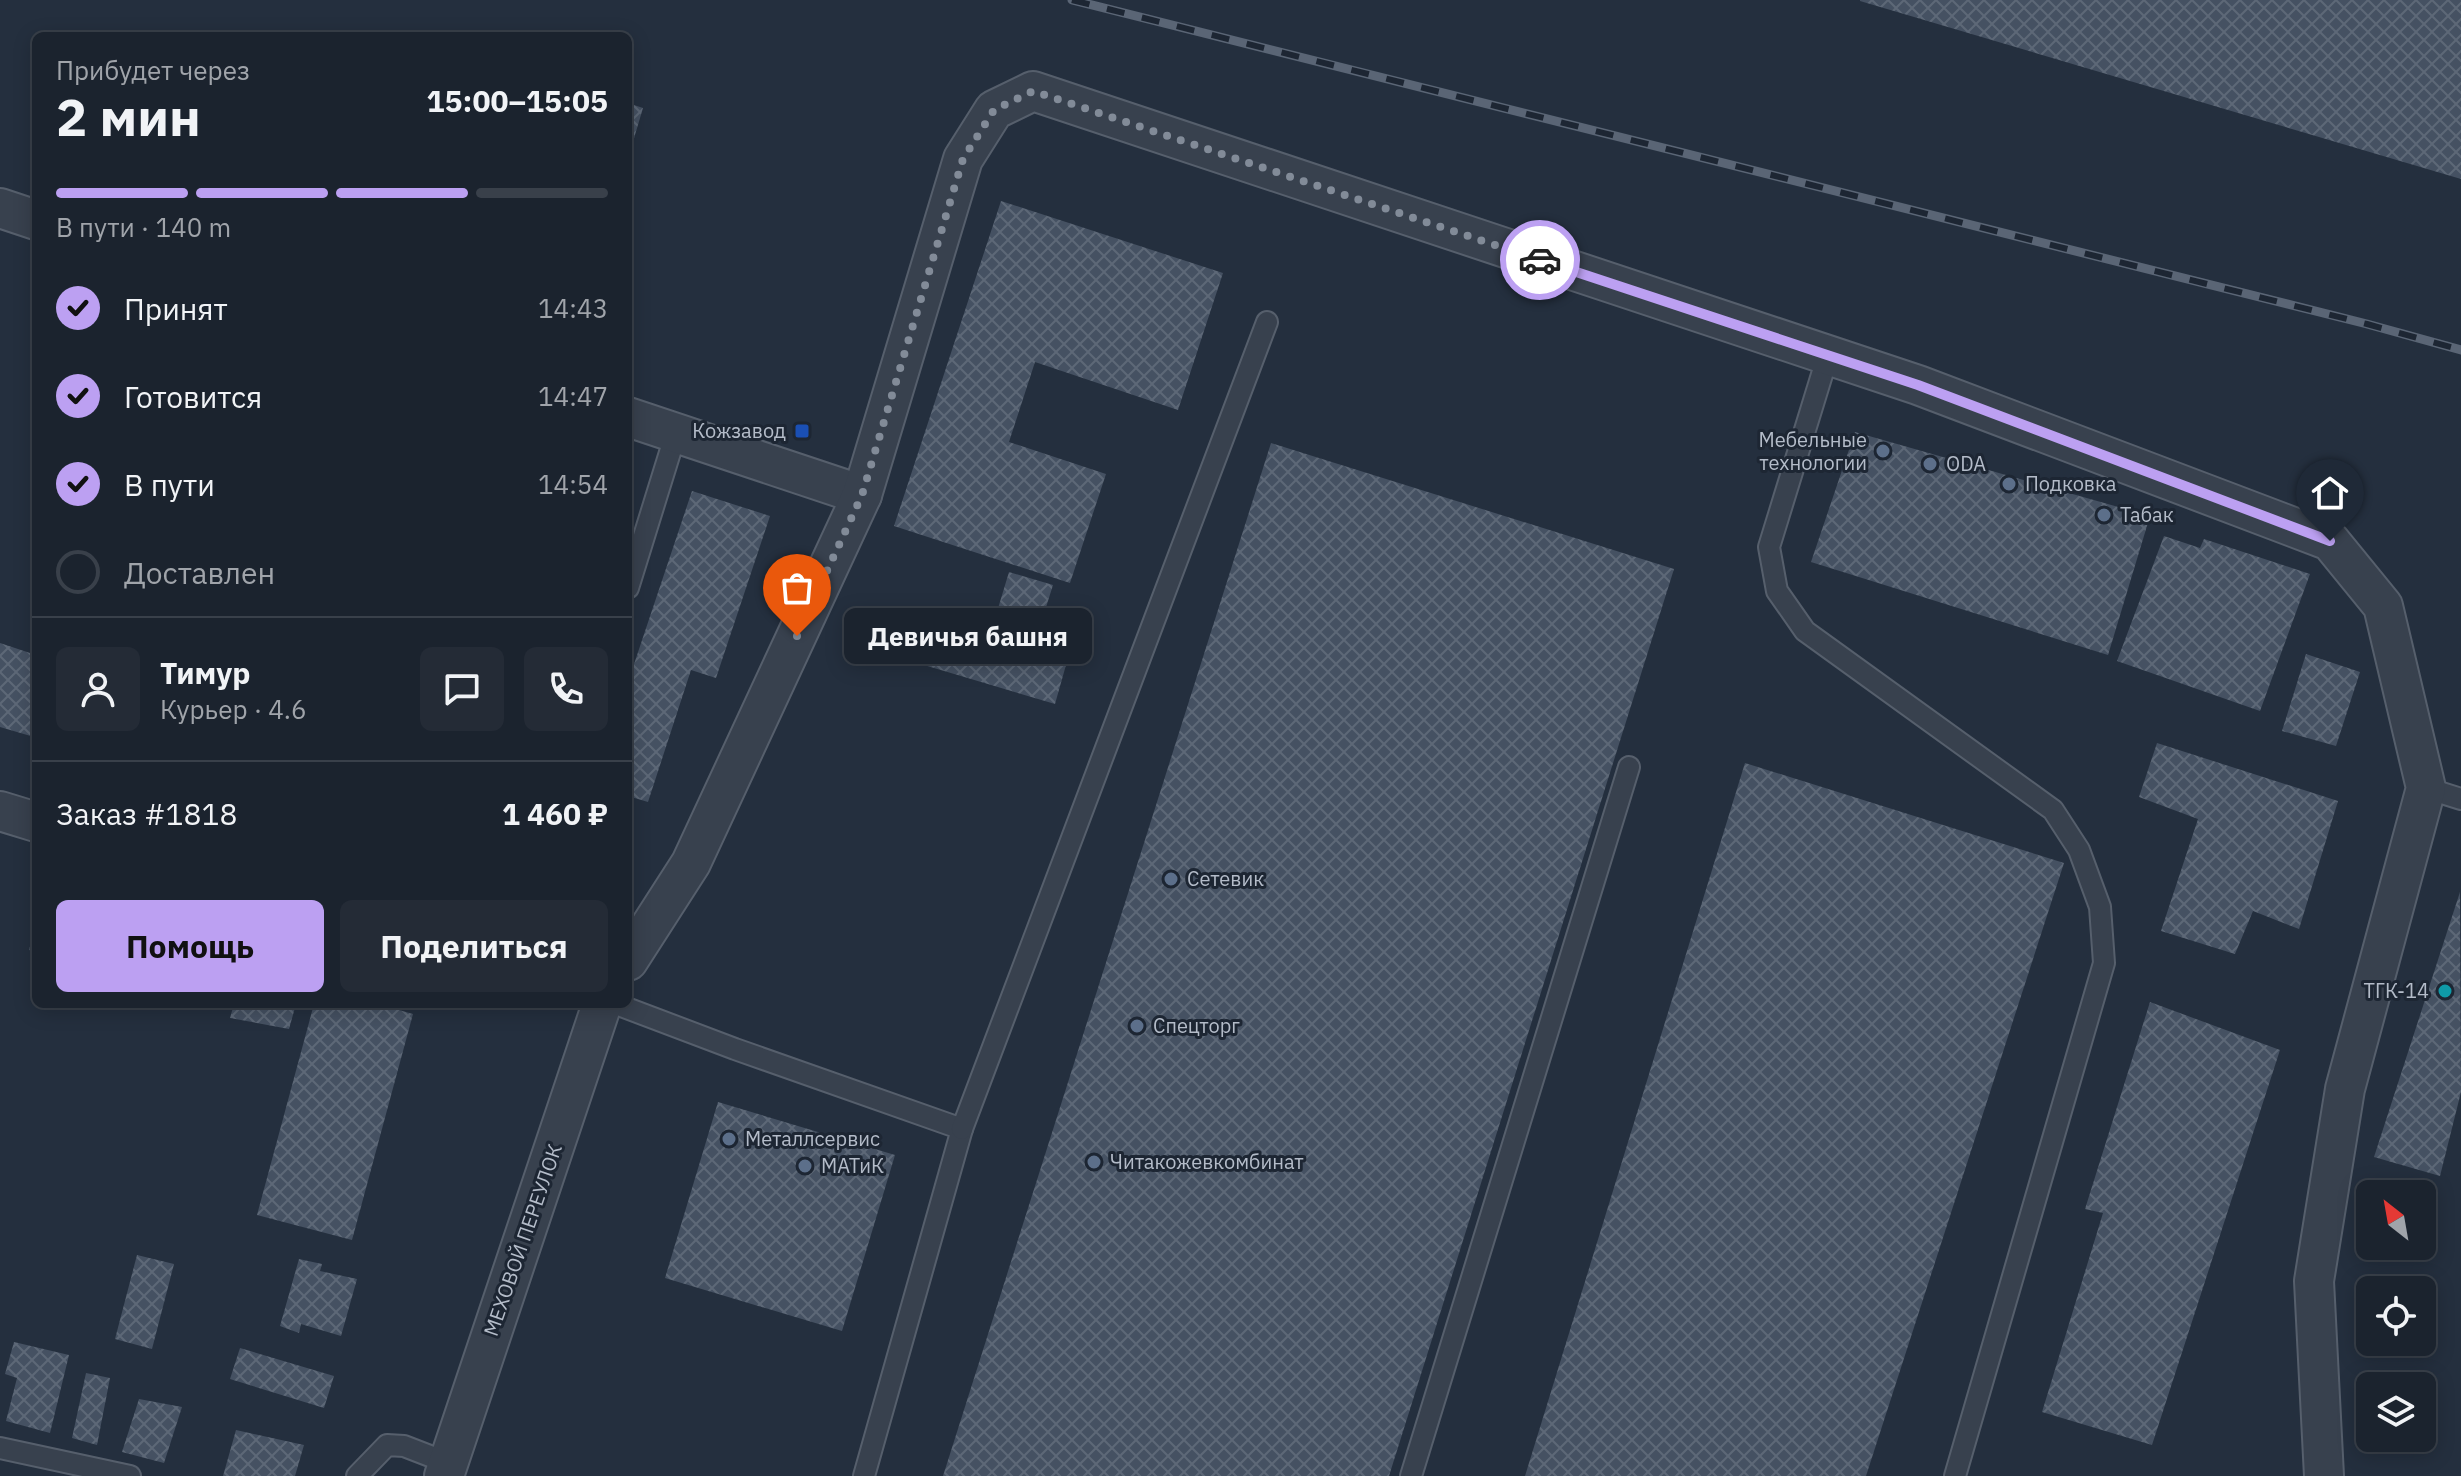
<!DOCTYPE html>
<html lang="ru">
<head>
<meta charset="utf-8">
<style>
	:root { --surface:#1b232e; --page:#242b36; --text:#f1f3f6; --muted:#a0a4aa; --line:#39404a; --accent:#bca0f2 }
	body { margin:0; font-family:"IBM Plex Sans",sans-serif; background:var(--page); color:var(--text); height:100vh; display:flex; flex-direction:column; font-size:30px; white-space:nowrap }
	* { box-sizing:border-box; margin:0 }
	p { font-size:26px; color:var(--muted) }
	.icon { flex:none; width:44px; height:44px; fill:none; stroke:currentColor; stroke-width:2; stroke-linecap:round; stroke-linejoin:round }
	.map { position:relative; flex:1; overflow:hidden }
	.sheet { position:absolute; left:32px; top:32px; width:600px; height:976px; display:flex; flex-direction:column; background:var(--surface); border-radius:12px; box-shadow:0 4px 20px #0003,0 0 0 2px var(--line) }
	.sheet>* { flex:none }
	.needle { width:52px; rotate:329deg }
	.tools { position:absolute; left:2356px; top:1180px; display:grid; gap:16px }
	.tools a { display:grid; place-items:center; width:80px; height:80px; border-radius:12px; background:var(--surface); box-shadow:0 4px 20px #0003,0 0 0 2px var(--line); font-size:40px }
	.pin { position:absolute; display:grid; place-items:center; width:68px; height:68px; color:#fff; margin:-82px -34px; border-radius:50% 50% 50% 0; rotate:-45deg; box-shadow:0 0 8px #0007 }
	.pin .icon { rotate:45deg }
	.courier { position:absolute; display:grid; place-items:center; width:80px; height:80px; margin:-40px; border:6px solid #bca0f2; border-radius:50%; background:#fff; color:#222; box-shadow:0 2px 10px #0007 }
	.bubble { position:absolute; height:56px; border-radius:12px; background:var(--surface); box-shadow:0 4px 20px #0003,0 0 0 2px var(--line); font-size:26px; font-weight:700; line-height:56px; text-align:center }
	.head em { font-style:normal; font-weight:700 }
	.head div { display:flex; flex-direction:column-reverse }
	.head { display:flex; align-items:center; justify-content:space-between; height:136px; padding:0 24px }
	h1 { font-size:52px; font-weight:700; line-height:60px }
	.bar { display:grid; grid-template-columns:repeat(4,1fr); gap:12px 8px; align-content:center; height:96px; padding:0 24px }
	.bar i { height:10px; border-radius:6px; background:var(--line) }
	.bar .on { background:var(--accent) }
	.bar p { grid-column:span 4 }
	.line { display:flex; align-items:center; gap:20px; padding:0 24px; border-top:2px solid var(--line) }
	.line div { flex:1 }
	.round { display:grid; place-items:center; flex:none; width:84px; height:84px; border-radius:12px; background:var(--page) }
	ol { padding:0 24px; list-style:none }
	li { display:flex; align-items:center; gap:24px; height:88px }
	li p { margin-inline-start:auto }
	li .icon { padding:8px; border-radius:50%; background:var(--accent); color:#111; stroke-width:4 }
	li:last-child { color:var(--muted) }
	li i { width:44px; height:44px; border:4px solid var(--line); border-radius:50% }
	.primary-button { display:flex; gap:16px; margin-top:auto; padding:16px 24px }
	.primary-button a { flex:1; height:92px; border-radius:12px; background:var(--accent); color:#111; font-size:32px; font-weight:700; line-height:92px; text-align:center }
	.primary-button a+a { background:var(--page); color:var(--text) }
	.map>svg:first-child { display:block }
	.building { fill:url(#building-cross-hatch) }
	.lines { fill:none; stroke-linecap:round; stroke-linejoin:round }
	.service-casing { stroke:#565f6c; stroke-width:24 }
	.minor-casing { stroke:#565f6c; stroke-width:42 }
	.service { stroke:#38414e; stroke-width:20 }
	.minor { stroke:#38414e; stroke-width:38 }
	.rail-casing { stroke:#5a6575; stroke-width:9 }
	.rail { stroke:#1d2633; stroke-width:6; stroke-dasharray:18; stroke-linecap:butt }
	.done { stroke:#828b98; stroke-width:8; stroke-dasharray:0 14.4 }
	.route { stroke:#bca0f2; stroke-width:10 }
	.transit-dot { fill:#1a4fb4; stroke:#1d2633; stroke-width:3 }
	.service-dot { fill:#5c6f8a; stroke:#1d2633; stroke-width:3 }
	.culture-dot { fill:#0f9aa8; stroke:#1d2633; stroke-width:3 }
	.labels { text-anchor:middle; stroke-width:6; stroke-linejoin:round; paint-order:stroke }
	.poi-label { font-size:20px; fill:#b4bcc9; stroke:#1d2633; text-anchor:start }
	.street-label { font-size:20px; fill:#b4bcc9; stroke:#1d2633 }
</style>
</head>
<body>
<div class="map">
<svg width="2461" height="1476" viewBox="0 0 2461 1476">
	<defs>
		<pattern id="building-cross-hatch" width="8" height="8" patternUnits="userSpaceOnUse" patternTransform="scale(2)"><rect width="8" height="8" fill="#455162"/><path d="M0 0l8 8M0 8l8-8" fill="none" stroke="#5d6877"/></pattern>
	</defs>
	<rect width="100%" height="100%" fill="#242f3e"/>
	<g class="building">
		<polygon points="2461,0 2461,179 1860,1 1860,0"/>
		<polygon points="628,103 643,108 629,155 628,154"/>
		<polygon points="1001,201 1223,273 1178,410 1035,362 1009,442 1106,474 1070,583 894,526"/>
		<polygon points="1855,432 2150,516 2108,655 1811,562"/>
		<polygon points="1271,443 1674,569 1389,1476 943,1476"/>
		<polygon points="692,491 770,516 716,678 691,670 648,802 628,796 628,682"/>
		<polygon points="2164,536 2200,548 2204,539 2310,574 2260,711 2117,661"/>
		<polygon points="1009,572 1053,585 1031,655 1066,665 1055,704 887,654 897,621 986,648"/>
		<polygon points="0,643 36,655 36,730 34,737 0,727"/>
		<polygon points="2306,654 2360,672 2336,746 2282,731"/>
		<polygon points="2157,743 2338,801 2299,929 2253,911 2235,954 2161,931 2198,819 2139,797"/>
		<polygon points="1745,763 2064,863 1866,1476 1525,1476"/>
		<polygon points="2460,892 2461,1092 2440,1176 2374,1157"/>
		<polygon points="35,929 36,929 36,952 29,950"/>
		<polygon points="2150,1002 2280,1050 2152,1445 2042,1412 2103,1213 2085,1209"/>
		<polygon points="234,1004 296,1004 289,1029 230,1018"/>
		<polygon points="314,1004 378,1004 413,1014 352,1240 257,1215"/>
		<polygon points="718,1102 895,1155 842,1331 665,1278"/>
		<polygon points="137,1255 174,1264 152,1349 115,1339"/>
		<polygon points="299,1259 322,1264 320,1271 357,1279 341,1336 301,1324 299,1333 280,1326"/>
		<polygon points="14,1342 69,1355 50,1433 6,1421 17,1378 5,1374"/>
		<polygon points="240,1348 334,1376 324,1408 230,1379"/>
		<polygon points="86,1373 110,1378 97,1445 72,1438"/>
		<polygon points="139,1399 182,1407 164,1463 122,1452"/>
		<polygon points="236,1430 304,1445 295,1476 223,1476"/>
	</g>
	<g class="lines">
		<defs>
			<g id="service">
				<polyline points="1828,355 1769,547 1777,591 1805,631 2053,810 2079,850 2100,907 2104,963 1955,1476"/>
				<polyline points="628,588 676,433"/>
				<polyline points="2426,788 2461,799"/>
				<polyline points="616,1004 735,1049 962,1129 864,1476"/>
				<polyline points="962,1129 1267,322"/>
				<polyline points="0,1448 130,1476"/>
				<polyline points="357,1476 387,1445 404,1446 448,1463"/>
				<polyline points="1411,1476 1629,767"/>
			</g>
			<g id="minor">
				<polyline points="0,208 36,220"/>
				<polyline points="628,417 862,495"/>
				<polyline points="0,811 36,822"/>
				<polyline points="628,961 691,863 862,495 963,159 994,110 1033,91 1918,385 2330,541 2383,606 2426,788 2345,1089 2314,1281 2324,1476"/>
				<polyline points="444,1476 602,1004"/>
			</g>
		</defs>
		<use href="#service" class="service-casing"/>
		<use href="#minor" class="minor-casing"/>
		<use href="#service" class="service"/>
		<use href="#minor" class="minor"/>
		<defs>
			<polyline id="rail" points="1072,0 2367,324 2461,350"/>
		</defs>
		<use href="#rail" class="rail-casing"/>
		<use href="#rail" class="rail"/>
	</g>
	<g class="lines">
		<polyline class="done" points="797,636 862,495 963,159 994,110 1033,91 1540,260"/>
		<polyline class="route" points="1540,260 1918,385 2330,541"/>
	</g>
	<rect class="transit-dot" x="794" y="423" width="16" height="16" rx="4"/>
	<g class="service-dot">
		<circle cx="1883" cy="451" r="8"/>
		<circle cx="1930" cy="464" r="8"/>
		<circle cx="2009" cy="484" r="8"/>
		<circle cx="2104" cy="515" r="8"/>
		<circle cx="1171" cy="879" r="8"/>
		<circle cx="1137" cy="1026" r="8"/>
		<circle cx="729" cy="1139" r="8"/>
		<circle cx="1094" cy="1162" r="8"/>
		<circle cx="805" cy="1166" r="8"/>
	</g>
	<circle class="culture-dot" cx="2445" cy="991" r="8"/>
	<g class="labels">
		<g class="poi-label">
			<text x="786" y="438" text-anchor="end">Кожзавод</text>
			<text x="1867" y="447" text-anchor="end">Мебельные<tspan x="1867" dy="23">технологии</tspan></text>
			<text x="1946" y="471">ODA</text>
			<text x="2025" y="491">Подковка</text>
			<text x="2120" y="522">Табак</text>
			<text x="1187" y="886">Сетевик</text>
			<text x="2429" y="998" text-anchor="end">ТГК-14</text>
			<text x="1153" y="1033">Спецторг</text>
			<text x="745" y="1146">Металлсервис</text>
			<text x="1110" y="1169">Читакожевкомбинат</text>
			<text x="821" y="1173">МАТиК</text>
		</g>
		<g class="street-label">
			<text transform="translate(523 1240) rotate(-71)" y="7">МЕХОВОЙ ПЕРЕУЛОК</text>
		</g>
	</g>
</svg>
<div class="tools">
<a><svg class="needle" viewBox="-14 -14 28 28"><path d="M0-13l5 13h-10z" fill="#e53935"/><path d="M0 13l5-13h-10z" fill="#a0a4aa"/></svg></a>
<a><svg class="icon" aria-label="locate" viewBox="0 0 24 24"><circle cx="12" cy="12" r="6"/><path d="M12 2v4M12 18v4M2 12h4M18 12h4"/></svg></a>
<a><svg class="icon" aria-label="layers" viewBox="0 0 24 24"><path d="M12 4l9 5-9 5-9-5zM3 14l9 5 9-5"/></svg></a>
</div>
<div class="pin" style="left:797px;top:636px;background:#ea580c"><svg class="icon" aria-label="bag" viewBox="0 0 24 24"><path d="M5 8h14l-1 12H6zM9 8a3 3 0 0 1 6 0"/></svg></div>
<div class="pin" style="left:2330px;top:541px;background:#1f2937"><svg class="icon" aria-label="home" viewBox="0 0 24 24"><path d="M3 11l9-7 9 7M6 9v11h12V9"/></svg></div>
<div class="courier" style="left:1540px;top:260px"><svg class="icon" aria-label="car" viewBox="0 0 24 24"><path d="M5 17H2v-5l4-1 3-4h7l3 4 3 1v5h-3M9 17h6M6 11h13"/><circle cx="7" cy="17" r="2"/><circle cx="17" cy="17" r="2"/></svg></div>
<div class="bubble" style="left:844px;top:608px;width:248px">Девичья башня</div>
<section class="sheet">
<div class="head"><div><h1>2 мин</h1><p>Прибудет через</p></div><em>15:00–15:05</em></div>
<div class="bar"><i class="on"></i><i class="on"></i><i class="on"></i><i></i><p>В пути · 140 m</p></div>
<ol>
<li><svg class="icon" aria-label="check" viewBox="0 0 24 24"><path d="M5 12l5 5 9-10"/></svg>Принят<p>14:43</p></li>
<li><svg class="icon" aria-label="check" viewBox="0 0 24 24"><path d="M5 12l5 5 9-10"/></svg>Готовится<p>14:47</p></li>
<li><svg class="icon" aria-label="check" viewBox="0 0 24 24"><path d="M5 12l5 5 9-10"/></svg>В пути<p>14:54</p></li>
<li><i></i>Доставлен</li>
</ol>
<div class="line" style="height:144px"><a class="round"><svg class="icon" aria-label="person" viewBox="0 0 24 24"><circle cx="12" cy="8" r="4"/><path d="M4 21q1-7 8-7t8 7"/></svg></a><div><b>Тимур</b><p>Курьер · 4.6</p></div><a class="round"><svg class="icon" aria-label="chat" viewBox="0 0 24 24"><path d="M4 5h16v11H9l-5 4z"/></svg></a><a class="round"><svg class="icon" aria-label="phone" viewBox="0 0 24 24"><path d="M5 4h4l2 5-3 2q2 4 5 5l2-3 5 2v4C11 20 4 13 5 4z"/></svg></a></div>
<div class="line" style="height:104px"><div>Заказ #1818</div><b>1 460 ₽</b></div>
<div class="primary-button"><a>Помощь</a><a>Поделиться</a></div>
</section>
</div>
</body>
</html>
